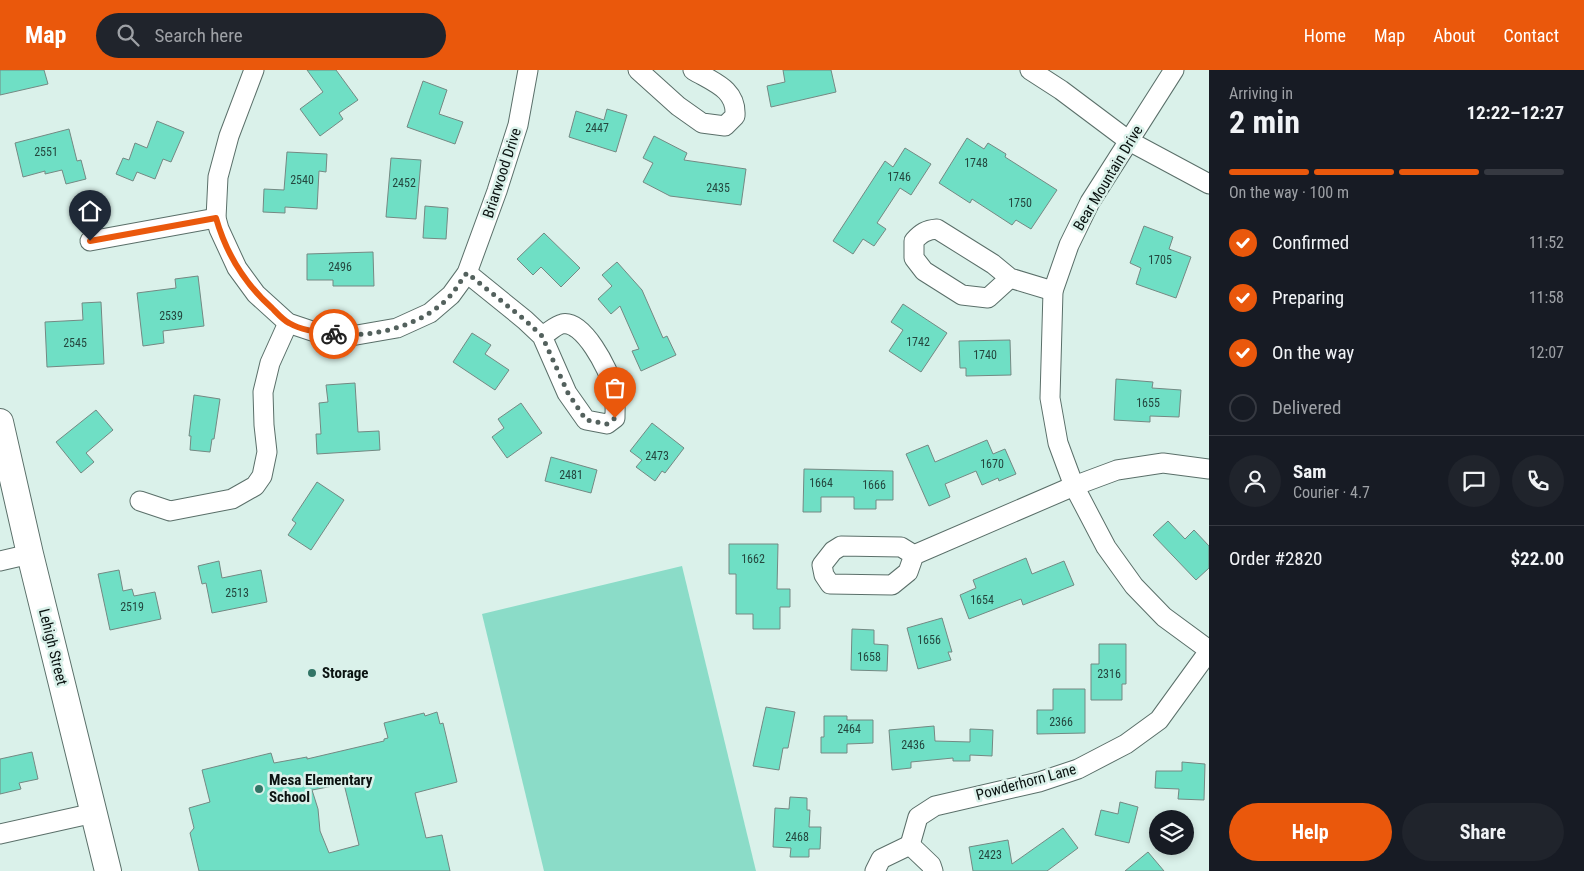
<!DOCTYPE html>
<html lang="en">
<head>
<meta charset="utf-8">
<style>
	:root { --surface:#171b24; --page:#20242c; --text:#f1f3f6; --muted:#9ea1a6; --line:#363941; --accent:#ea580c }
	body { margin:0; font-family:"Roboto Condensed",sans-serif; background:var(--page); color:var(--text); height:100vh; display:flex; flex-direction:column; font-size:19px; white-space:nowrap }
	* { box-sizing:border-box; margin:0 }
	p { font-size:16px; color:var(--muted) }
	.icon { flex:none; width:28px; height:28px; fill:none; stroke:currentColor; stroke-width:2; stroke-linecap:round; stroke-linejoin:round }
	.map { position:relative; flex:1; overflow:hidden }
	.drawer { display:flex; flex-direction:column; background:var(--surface); width:375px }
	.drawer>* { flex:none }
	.tools { position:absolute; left:1149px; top:740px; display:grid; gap:10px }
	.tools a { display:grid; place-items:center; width:45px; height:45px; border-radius:50%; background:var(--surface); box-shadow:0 2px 8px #0003; font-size:25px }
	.pin { position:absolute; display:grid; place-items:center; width:42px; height:42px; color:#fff; margin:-51px -21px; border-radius:50% 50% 50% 0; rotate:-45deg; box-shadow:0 0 5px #0007 }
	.pin .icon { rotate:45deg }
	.courier { position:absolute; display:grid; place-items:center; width:50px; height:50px; margin:-25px; border:4px solid #ea580c; border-radius:50%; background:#fff; color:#222; box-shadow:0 1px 6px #0007 }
	.headline em { font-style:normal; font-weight:700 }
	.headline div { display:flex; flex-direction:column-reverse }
	.headline { display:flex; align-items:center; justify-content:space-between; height:85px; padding:0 20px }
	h1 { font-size:32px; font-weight:700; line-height:38px }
	.bar { display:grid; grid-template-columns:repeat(4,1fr); gap:8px 5px; align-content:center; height:60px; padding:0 20px }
	.bar i { height:6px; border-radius:4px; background:var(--line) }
	.bar .active { background:var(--accent) }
	.bar p { grid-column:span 4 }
	.line { display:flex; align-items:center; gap:12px; padding:0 20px; border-top:1px solid var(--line) }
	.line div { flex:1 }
	.round { display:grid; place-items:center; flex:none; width:52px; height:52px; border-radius:26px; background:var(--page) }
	ol { padding:0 20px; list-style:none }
	li { display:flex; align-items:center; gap:15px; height:55px }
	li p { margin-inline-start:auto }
	li .icon { padding:5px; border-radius:50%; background:var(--accent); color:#fff; stroke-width:4 }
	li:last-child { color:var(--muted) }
	li i { width:28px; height:28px; border:2px solid var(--line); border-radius:50% }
	.primary-button { display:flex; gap:10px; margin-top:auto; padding:10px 20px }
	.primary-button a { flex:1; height:58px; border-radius:30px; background:var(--accent); color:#fff; font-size:20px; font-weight:700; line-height:58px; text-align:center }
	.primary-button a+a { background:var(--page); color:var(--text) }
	header { display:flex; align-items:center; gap:30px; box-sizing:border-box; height:70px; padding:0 25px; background:var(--accent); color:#fff }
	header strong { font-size:24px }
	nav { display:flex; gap:28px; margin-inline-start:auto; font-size:18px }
	.search { width:350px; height:45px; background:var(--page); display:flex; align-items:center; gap:12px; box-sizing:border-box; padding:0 18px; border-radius:28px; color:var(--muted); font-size:19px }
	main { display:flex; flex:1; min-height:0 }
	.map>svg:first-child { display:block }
	.green { fill:#8bdcc8 }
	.building { fill:#6fdfc5; stroke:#748983; fill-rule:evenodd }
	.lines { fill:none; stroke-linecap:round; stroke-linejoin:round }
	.street-casing { stroke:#5a6f69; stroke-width:21 }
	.secondary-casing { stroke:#5a6f69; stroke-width:28 }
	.street { stroke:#fff; stroke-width:19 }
	.secondary { stroke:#fff; stroke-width:26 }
	.done { stroke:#53615d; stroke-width:5; stroke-dasharray:0 9 }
	.route { stroke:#ea580c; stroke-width:6 }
	.poi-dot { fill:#327566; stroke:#daf1ea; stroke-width:2 }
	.labels { text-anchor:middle; stroke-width:5; stroke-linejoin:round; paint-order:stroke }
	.number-label { font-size:12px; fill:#24463e }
	.street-label { font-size:15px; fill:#0b1311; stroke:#daf1ea }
	.poi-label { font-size:15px; font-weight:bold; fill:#0b1311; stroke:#daf1ea; text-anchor:start }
</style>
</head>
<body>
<header>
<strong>Map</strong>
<div class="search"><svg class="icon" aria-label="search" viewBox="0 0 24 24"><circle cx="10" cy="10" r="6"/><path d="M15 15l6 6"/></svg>Search here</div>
<nav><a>Home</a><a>Map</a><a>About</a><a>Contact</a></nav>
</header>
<main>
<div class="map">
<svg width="1209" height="801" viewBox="0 0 1209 801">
	<rect width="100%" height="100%" fill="#daf1ea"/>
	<polygon class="green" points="682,496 756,801 544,801 482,544"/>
	<g class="building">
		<polygon points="0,0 44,0 48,14 0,25"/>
		<polygon points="307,0 336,0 358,30 339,43 343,49 320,66 300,39 323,22"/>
		<polygon points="783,0 831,0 836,22 771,37 767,16 785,12"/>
		<polygon points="423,11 447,20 439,44 463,52 455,74 407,57"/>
		<polygon points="607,39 627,45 616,82 569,67 576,41 604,50"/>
		<polygon points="157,51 184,62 171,92 163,89 155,109 137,102 133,111 116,104 123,88 129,90 135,73 147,78"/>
		<polygon points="69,59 77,91 81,90 86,109 66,114 62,100 45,104 45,101 23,107 15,73"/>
		<polygon points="654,66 687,83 684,90 746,99 741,135 670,126 643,112 653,93 643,88"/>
		<polygon points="967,68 984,79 988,73 1006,84 1005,87 1057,120 1031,159 1016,150 1012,155 972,129 970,133 939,113"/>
		<polygon points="905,78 931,94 911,125 900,118 877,153 886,159 874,176 863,169 853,184 833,171 885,91 893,97"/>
		<polygon points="287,82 327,84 326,102 319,101 317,139 285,137 285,143 263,142 264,119 284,120"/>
		<polygon points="391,88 421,90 416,149 386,147"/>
		<polygon points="425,136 448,138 446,169 423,168"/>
		<polygon points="1144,156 1173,167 1169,179 1191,187 1176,228 1136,214 1141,198 1130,193"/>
		<polygon points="544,163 580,198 561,217 541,197 533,205 517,189"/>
		<polygon points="373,182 374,216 333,216 333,210 307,210 307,184"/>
		<polygon points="617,192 642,220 663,268 667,266 676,285 641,301 632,281 639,279 620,236 611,244 598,229 612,216 602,205"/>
		<polygon points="198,206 204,256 163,261 164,273 143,276 137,223 176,218 175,209"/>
		<polygon points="101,232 104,294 47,297 45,252 83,250 82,233"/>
		<polygon points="903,234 947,263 921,302 889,281 903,260 891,252"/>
		<polygon points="472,263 491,275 485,284 509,300 495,320 453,292"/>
		<polygon points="1010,270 1011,305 966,306 966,298 960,298 959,271"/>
		<polygon points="1116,309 1153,312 1152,318 1181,320 1179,347 1150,346 1150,352 1114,350"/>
		<polygon points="355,313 358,362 379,361 380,380 317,384 316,364 321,364 319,333 328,332 326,315"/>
		<polygon points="194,325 220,329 214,369 212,369 210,382 190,380 191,366 189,366"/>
		<polygon points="521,333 542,363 507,388 492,367 504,358 498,349"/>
		<polygon points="96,340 113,360 86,383 94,392 81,403 56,372"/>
		<polygon points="652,353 684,378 665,403 662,401 655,411 636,397 642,390 630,381"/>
		<polygon points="987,370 993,384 1005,379 1016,404 999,411 998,408 982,415 976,401 945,414 950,427 929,436 906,384 928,375 935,392"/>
		<polygon points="551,387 597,400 591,423 545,411"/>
		<polygon points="804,399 893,401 893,430 876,430 876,439 854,439 854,427 821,427 821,442 803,442"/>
		<polygon points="317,412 344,430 311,480 288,465 296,453 292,450"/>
		<polygon points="1168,451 1185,469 1194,460 1209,476 1209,498 1196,510 1153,465"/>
		<polygon points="729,474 778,474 777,519 790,519 790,537 780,537 780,559 753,559 753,544 736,544 736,504 729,504"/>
		<polygon points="1026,488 1032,504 1064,491 1074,515 1023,535 1021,529 969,549 960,525 976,518 973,510"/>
		<polygon points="219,491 222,508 261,500 267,532 212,543 206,513 202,514 198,496"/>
		<polygon points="119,500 123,521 132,519 134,526 155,522 161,549 110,560 98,504"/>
		<polygon points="942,548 952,582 948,582 951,590 918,599 907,558"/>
		<polygon points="852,559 874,560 874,574 888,575 887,601 851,600"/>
		<polygon points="1099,574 1126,574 1126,614 1122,614 1122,630 1091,630 1091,594 1099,594"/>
		<polygon points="1053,619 1085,619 1085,663 1037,664 1037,640 1053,640"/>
		<polygon points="766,637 795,642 788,678 783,678 779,700 753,696"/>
		<path d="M437,642l3,12 3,-1 14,59 -42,11 11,45 16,-3 8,36h-251l-9,-38 4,-5 -5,-20 21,-6 -8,-32 69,-17 3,10 33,-6v2l77,-18v-2l4,-1 -4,-15 40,-10 1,3zM344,714l15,61 -30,8 -9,-22 -2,-22 -6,-19z"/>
		<polygon points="824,646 847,646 847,650 873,650 873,673 847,674 847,683 821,683 821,667 824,667"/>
		<polygon points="934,656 935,671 970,672 970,659 993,660 992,686 970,685 970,691 953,691 953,688 911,692 911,698 892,700 889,660"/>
		<polygon points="32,682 38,709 19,713 21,719 0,724 0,689"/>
		<polygon points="1182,692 1205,694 1204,730 1178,729 1179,719 1155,718 1156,701 1182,701"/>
		<polygon points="790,727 807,728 807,740 810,740 809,757 821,757 820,779 809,779 809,787 790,787 791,778 773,777 775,738 789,739"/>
		<polygon points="1120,732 1138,737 1129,773 1095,765 1101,740 1118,744"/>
		<polygon points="1063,758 1078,778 1047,801 973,801 969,777 1008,770 1012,794"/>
		<polygon points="1148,782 1164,801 1125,801"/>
	</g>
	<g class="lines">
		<defs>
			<g id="street">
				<polyline points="254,0 229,66 218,107 216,148 219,159 237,198 256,224 288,253 315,262 351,266 397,258 430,243 451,225 467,203 497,121 518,55 528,0"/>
				<path d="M638,0l40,36 24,17 23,3 10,-10c2,-27 -22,-34 -42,-46"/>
				<polyline points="1030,0 1061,20 1129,71 1209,114"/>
				<polyline points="1174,0 1090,132 1069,175 1053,221 1050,328 1058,373 1065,392 1074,416 1106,477 1134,516 1164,547 1209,580"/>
				<polyline points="90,171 216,148"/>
				<path d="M467,203l58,47 17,16 25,57 19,27 21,4 8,-6c0,-10 1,-21 -2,-31 -4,-17 -30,-68 -51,-63 -6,1 -14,9 -20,12"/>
				<path d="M1010,208l-22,20 -26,-3 -38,-24 -10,-13v-17c7,-8 12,-11 23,-12l56,35 17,14 43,13"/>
				<polyline points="140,431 170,441 232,429 255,416 262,406 267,382 264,355 263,322 270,293 288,253"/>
				<polyline points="914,485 901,477 841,476 833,481 822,495 824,505 830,514 892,515 908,502 914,485 1074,416 1117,400 1163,393 1209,399"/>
				<polyline points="0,491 30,484"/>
				<polyline points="0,764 94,743"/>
				<polyline points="910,775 918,747 935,736 1039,712 1078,699 1126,674 1159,650 1209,581"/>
				<polyline points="910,775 931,795 933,801"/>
				<polyline points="875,801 881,789 910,775"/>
			</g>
			<polyline id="secondary" points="0,352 30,484 108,801"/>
		</defs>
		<use href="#street" class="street-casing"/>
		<use href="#secondary" class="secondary-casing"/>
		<use href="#street" class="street"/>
		<use href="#secondary" class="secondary"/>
	</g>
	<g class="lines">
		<path class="done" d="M334,264c40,4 89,-8 117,-39 6,-7 10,-15 16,-22l58,47 17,16 26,57 18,27 21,4 8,-6"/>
		<path class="route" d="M90,171l126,-23c10,35 29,66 56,90 5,5 11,12 17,15 14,8 30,9 45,11"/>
	</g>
	<g class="poi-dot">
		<circle cx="312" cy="603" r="5"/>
		<circle cx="259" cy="719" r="5"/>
	</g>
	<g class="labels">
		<g class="number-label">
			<text x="597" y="62">2447</text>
			<text x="46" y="86">2551</text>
			<text x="976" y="97">1748</text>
			<text x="899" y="111">1746</text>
			<text x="302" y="114">2540</text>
			<text x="404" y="117">2452</text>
			<text x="718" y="122">2435</text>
			<text x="1020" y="137">1750</text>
			<text x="1160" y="194">1705</text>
			<text x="340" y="201">2496</text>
			<text x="171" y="250">2539</text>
			<text x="918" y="276">1742</text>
			<text x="75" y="277">2545</text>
			<text x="985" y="289">1740</text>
			<text x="1148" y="337">1655</text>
			<text x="657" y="390">2473</text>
			<text x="992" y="398">1670</text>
			<text x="571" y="409">2481</text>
			<text x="821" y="417">1664</text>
			<text x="874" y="419">1666</text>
			<text x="753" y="493">1662</text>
			<text x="237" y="527">2513</text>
			<text x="982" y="534">1654</text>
			<text x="132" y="541">2519</text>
			<text x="929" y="574">1656</text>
			<text x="869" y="591">1658</text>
			<text x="1109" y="608">2316</text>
			<text x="1061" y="656">2366</text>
			<text x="849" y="663">2464</text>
			<text x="913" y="679">2436</text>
			<text x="797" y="771">2468</text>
			<text x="990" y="789">2423</text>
		</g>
		<g class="street-label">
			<text transform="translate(502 103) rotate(-72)" y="5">Briarwood Drive</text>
			<text transform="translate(1108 108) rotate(-59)" y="5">Bear Mountain Drive</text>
			<text transform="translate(53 577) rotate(76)" y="5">Lehigh Street</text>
			<text transform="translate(1026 712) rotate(-15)" y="5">Powderhorn Lane</text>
		</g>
		<g class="poi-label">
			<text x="322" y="608">Storage</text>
			<text x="269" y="715">Mesa Elementary<tspan x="269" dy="17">School</tspan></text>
		</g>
	</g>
</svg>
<div class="tools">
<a><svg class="icon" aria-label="layers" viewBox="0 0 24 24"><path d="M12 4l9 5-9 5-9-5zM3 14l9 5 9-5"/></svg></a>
</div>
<div class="pin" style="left:615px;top:348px;background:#ea580c"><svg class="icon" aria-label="bag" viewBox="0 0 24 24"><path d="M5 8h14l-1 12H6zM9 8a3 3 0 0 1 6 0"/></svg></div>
<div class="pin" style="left:90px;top:171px;background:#1f2937"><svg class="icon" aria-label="home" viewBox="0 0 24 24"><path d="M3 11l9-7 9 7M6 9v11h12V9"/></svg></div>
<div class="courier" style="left:334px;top:264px"><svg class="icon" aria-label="bike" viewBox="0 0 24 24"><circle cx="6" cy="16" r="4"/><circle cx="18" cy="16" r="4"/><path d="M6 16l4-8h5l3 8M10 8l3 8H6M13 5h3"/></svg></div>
</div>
<section class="drawer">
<div class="headline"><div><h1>2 min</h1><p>Arriving in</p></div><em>12:22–12:27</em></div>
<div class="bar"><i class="active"></i><i class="active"></i><i class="active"></i><i></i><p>On the way · 100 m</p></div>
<ol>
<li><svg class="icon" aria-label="check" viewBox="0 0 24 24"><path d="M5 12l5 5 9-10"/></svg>Confirmed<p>11:52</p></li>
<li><svg class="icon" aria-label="check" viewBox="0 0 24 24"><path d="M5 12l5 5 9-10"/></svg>Preparing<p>11:58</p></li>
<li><svg class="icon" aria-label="check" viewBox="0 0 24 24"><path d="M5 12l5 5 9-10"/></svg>On the way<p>12:07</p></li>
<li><i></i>Delivered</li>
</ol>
<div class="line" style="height:90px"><a class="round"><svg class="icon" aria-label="person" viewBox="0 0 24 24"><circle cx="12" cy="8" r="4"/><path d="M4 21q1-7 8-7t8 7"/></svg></a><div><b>Sam</b><p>Courier · 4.7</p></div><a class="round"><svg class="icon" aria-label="chat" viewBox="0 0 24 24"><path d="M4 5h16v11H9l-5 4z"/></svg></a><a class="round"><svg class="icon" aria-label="phone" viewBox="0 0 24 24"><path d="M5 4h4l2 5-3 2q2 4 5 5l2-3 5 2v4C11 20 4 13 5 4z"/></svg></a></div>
<div class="line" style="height:65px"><div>Order #2820</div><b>$22.00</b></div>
<div class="primary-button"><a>Help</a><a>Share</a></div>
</section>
</main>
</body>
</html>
